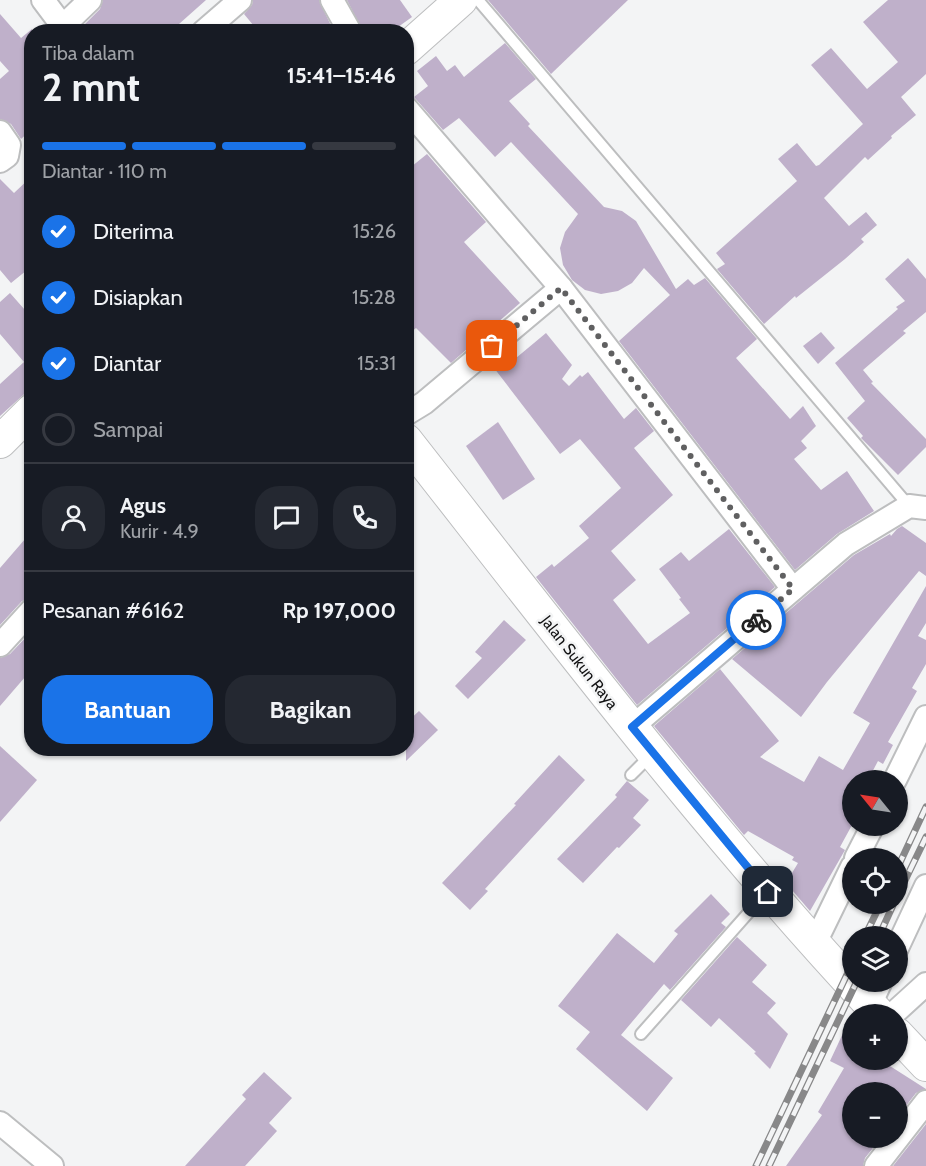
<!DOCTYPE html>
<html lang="id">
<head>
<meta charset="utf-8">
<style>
	:root { --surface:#171b24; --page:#242831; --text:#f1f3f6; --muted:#9ea1a6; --line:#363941; --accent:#1a73e8 }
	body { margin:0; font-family:Cabin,sans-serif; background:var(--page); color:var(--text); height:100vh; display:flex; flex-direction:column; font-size:22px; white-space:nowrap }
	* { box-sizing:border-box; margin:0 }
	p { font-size:20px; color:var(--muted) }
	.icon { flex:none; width:33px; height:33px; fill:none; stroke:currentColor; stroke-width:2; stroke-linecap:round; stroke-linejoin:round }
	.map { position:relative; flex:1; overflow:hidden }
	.panel { position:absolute; left:24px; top:24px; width:390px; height:732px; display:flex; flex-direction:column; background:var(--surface); border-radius:24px; box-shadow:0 2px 4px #0004 }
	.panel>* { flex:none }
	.needle { width:39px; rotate:300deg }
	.controls { position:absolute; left:842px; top:770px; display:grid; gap:12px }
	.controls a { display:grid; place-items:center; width:66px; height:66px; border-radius:50%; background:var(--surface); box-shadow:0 2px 4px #0004; font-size:30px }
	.pin { position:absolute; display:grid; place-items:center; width:51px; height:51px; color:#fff; margin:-26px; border-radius:12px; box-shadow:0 3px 9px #0006 }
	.courier { position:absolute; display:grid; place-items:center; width:60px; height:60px; margin:-30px; border:4px solid #1a73e8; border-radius:50%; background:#fff; color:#222; box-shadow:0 2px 8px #0007 }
	.overview em { font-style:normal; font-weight:700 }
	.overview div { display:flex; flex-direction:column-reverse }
	.overview { display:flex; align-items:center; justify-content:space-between; height:102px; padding:0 18px }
	h1 { font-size:39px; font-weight:700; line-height:45px }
	.bar { display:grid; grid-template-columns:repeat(4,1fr); gap:9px 6px; align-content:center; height:72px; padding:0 18px }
	.bar i { height:8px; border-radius:4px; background:var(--line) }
	.bar .selected { background:var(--accent) }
	.bar p { grid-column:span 4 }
	.line { display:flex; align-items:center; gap:15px; padding:0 18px; border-top:2px solid var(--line) }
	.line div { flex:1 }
	.round { display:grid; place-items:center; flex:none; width:63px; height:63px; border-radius:24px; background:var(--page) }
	ol { padding:0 18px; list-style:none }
	li { display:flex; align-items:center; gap:18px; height:66px }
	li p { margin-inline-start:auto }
	li .icon { padding:6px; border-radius:50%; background:var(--accent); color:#fff; stroke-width:4 }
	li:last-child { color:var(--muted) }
	li i { width:33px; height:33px; border:3px solid var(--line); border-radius:50% }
	.primary-button { display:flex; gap:12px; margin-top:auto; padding:12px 18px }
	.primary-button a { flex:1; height:69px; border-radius:24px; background:var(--accent); color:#fff; font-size:24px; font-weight:700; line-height:69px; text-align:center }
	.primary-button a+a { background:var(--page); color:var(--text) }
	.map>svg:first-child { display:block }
	.building { fill:#bfb0ca }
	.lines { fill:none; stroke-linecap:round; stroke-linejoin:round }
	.lane-casing { stroke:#bdbebf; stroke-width:14 }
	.street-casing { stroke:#bdbebf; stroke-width:26 }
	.secondary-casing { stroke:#bdbebf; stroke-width:34 }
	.lane { stroke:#fff; stroke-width:10 }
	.street { stroke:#fff; stroke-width:22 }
	.secondary { stroke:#fff; stroke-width:32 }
	.rail-casing { stroke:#888889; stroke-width:7 }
	.rail { stroke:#f3f4f5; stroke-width:4.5; stroke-dasharray:14; stroke-linecap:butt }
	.done { stroke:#606061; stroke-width:6; stroke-dasharray:0 10.8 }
	.route { stroke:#1a73e8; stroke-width:8 }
	.labels { text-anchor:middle; stroke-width:5; stroke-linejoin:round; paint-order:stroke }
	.street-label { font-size:16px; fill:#111112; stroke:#f3f4f5 }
</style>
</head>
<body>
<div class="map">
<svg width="926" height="1166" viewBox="0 0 926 1166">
	<rect width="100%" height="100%" fill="#f3f4f5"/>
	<g class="building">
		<polygon points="103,0 206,0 170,32 91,32 85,24 100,9"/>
		<polygon points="253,0 319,0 334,32 259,32 244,14 252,5"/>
		<polygon points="347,0 400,0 412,17 391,32 363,32"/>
		<polygon points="488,0 628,0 551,74"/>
		<polygon points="888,0 926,0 926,74 901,97 916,115 891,136 892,138 868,160 865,157 824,198 849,226 866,212 877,225 861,239 864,242 845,259 796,298 795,296 764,324 717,269 725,264 716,253 797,181 778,159 797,143 816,166 819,165 863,124 811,65 831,48 867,89 898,62 863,22"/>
		<polygon points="0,14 21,38 32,29 32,129 21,139 11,124 0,119 0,79 9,71 0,61"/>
		<polygon points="505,43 536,79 509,101 530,124 528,126 604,207 622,211 636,221 676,289 688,279 694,285 705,278 757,339 736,358 790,419 803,406 816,426 801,441 807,448 794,459 821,490 847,471 874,511 837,534 795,570 619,341 670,295 644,268 632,283 618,291 601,294 585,290 572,280 563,265 560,248 565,232 578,214 511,142 495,157 459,118 443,130 414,97 428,86 417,71 436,56 447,71 455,65 464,77"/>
		<polygon points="427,154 486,222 464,242 520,303 451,363 416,328 406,336 406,171"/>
		<polygon points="32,176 32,266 11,283 0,270 0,179 14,193"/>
		<polygon points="908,258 926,279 926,312 903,331 906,333 863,370 873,382 871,383 926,439 926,447 898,475 861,438 863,436 847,418 865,401 835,363 898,309 896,307 905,301 885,279"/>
		<polygon points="10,293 32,318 32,387 0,416 0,384 24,362 0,334 0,302"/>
		<polygon points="821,332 835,348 818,364 803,346"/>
		<polygon points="546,333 572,365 562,379 569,386 580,375 582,377 588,372 624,419 636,408 654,431 634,448 673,495 611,551 636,580 613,600 648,644 690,613 679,599 681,598 659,569 681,552 689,561 729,529 775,587 637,705 536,577 552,564 554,567 589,538 579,526 621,488 580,439 560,454 491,364 509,349 516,358"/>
		<polygon points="498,422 535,479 503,500 466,446"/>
		<polygon points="902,526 926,543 926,576 919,571 827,682 801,717 732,659 854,555 890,534 891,536 897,529"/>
		<polygon points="32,531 32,597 22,601 0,625 0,568"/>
		<polygon points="926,586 926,623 918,636 926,640 926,664 912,688 917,691 888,742 893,745 883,764 878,761 868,780 852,780 852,825 840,847 845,850 810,911 786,883 798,863 792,860 794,857 748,831 744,835 654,726 720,669 779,741 760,757 804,782 819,756 843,770 870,723 853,713"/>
		<polygon points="504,620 526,640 468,699 455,686 482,658 475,652"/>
		<polygon points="32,631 32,669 0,706 0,658 10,654"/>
		<polygon points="419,711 438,730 406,761 406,723"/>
		<polygon points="0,746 37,780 0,822"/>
		<polygon points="559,755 585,780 485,889 488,891 470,910 442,883 516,805 514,804"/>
		<polygon points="627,781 649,800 633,818 641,825 619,848 617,847 583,883 557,859 617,797 615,795"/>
		<polygon points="711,894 730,914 721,923 726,927 670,990 664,984 621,1035 673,1078 647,1111 576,1049 590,1032 558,1006 617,933 654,963 678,934 674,931"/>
		<polygon points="737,937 767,965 752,982 776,1003 767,1013 788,1034 770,1069 754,1053 756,1052 719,1018 711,1027 681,1000"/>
		<polygon points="852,1014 852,1059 879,1059 926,1089 916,1093 902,1111 897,1108 897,1092 852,1092 852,1137 858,1137 873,1148 865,1158 863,1166 786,1166 822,1115 818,1112 844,1068 830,1061"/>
		<polygon points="264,1072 292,1098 269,1123 277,1131 245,1166 185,1166 246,1099 242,1095"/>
		<polygon points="926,1124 926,1166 893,1166"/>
	</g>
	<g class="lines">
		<defs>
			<g id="lane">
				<polyline points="478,0 909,506"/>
				<polyline points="631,775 650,756"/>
				<polyline points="641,1034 766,893"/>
			</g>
			<g id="street">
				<polyline points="43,0 67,32"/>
				<polyline points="332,0 350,32"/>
				<polyline points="63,26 90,0"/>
				<polyline points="203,32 240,0"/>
				<polyline points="406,108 561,288 793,589"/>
				<polyline points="0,132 9,145 7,156 0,161"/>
				<polyline points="406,414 424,403 561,288"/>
				<polyline points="0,645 32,610"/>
				<polyline points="632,727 846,544 909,506 926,508"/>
				<polyline points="895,780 926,717"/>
				<polyline points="856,858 873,825"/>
				<polyline points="814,945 852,867"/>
				<polyline points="897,948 926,886"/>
				<polyline points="870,1005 881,981"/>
				<polyline points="893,1014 926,984"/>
				<polyline points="0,1123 52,1166"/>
				<polyline points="876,1166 926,1102"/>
			</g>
			<g id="secondary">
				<polyline points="406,49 461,0"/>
				<path d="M406,440c153,195 303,393 473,574"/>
				<polyline points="0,442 32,410"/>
				<polyline points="897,1034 926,1065"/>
			</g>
		</defs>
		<use href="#lane" class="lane-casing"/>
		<use href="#street" class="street-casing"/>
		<use href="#secondary" class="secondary-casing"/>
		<use href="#lane" class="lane"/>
		<use href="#street" class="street"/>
		<use href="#secondary" class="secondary"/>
		<defs>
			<g id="rail">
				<polyline points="897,869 926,807"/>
				<polyline points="897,897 926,837"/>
				<polyline points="865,936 881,903"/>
				<polyline points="879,936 894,903"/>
				<polyline points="756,1166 852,964"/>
				<polyline points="769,1166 857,981"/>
			</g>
		</defs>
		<use href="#rail" class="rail-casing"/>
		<use href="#rail" class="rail"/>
	</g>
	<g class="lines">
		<polyline class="done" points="492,346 561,288 793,589 756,620"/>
		<polyline class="route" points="756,620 632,727 768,892"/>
	</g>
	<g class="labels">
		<g class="street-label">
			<text transform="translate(580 662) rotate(52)" y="6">Jalan Sukun Raya</text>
		</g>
	</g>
</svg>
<div class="controls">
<a><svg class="needle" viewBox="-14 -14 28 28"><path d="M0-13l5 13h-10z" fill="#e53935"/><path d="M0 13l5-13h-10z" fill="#9ea1a6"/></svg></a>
<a><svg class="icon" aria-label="locate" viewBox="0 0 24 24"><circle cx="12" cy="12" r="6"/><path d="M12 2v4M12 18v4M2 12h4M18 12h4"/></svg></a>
<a><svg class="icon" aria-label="layers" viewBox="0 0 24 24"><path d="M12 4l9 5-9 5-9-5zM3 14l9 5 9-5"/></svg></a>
<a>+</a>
<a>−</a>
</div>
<div class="pin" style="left:492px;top:346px;background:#ea580c"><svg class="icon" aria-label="bag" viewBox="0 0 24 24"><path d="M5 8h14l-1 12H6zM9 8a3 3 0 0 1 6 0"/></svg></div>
<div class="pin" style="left:768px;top:892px;background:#1f2937"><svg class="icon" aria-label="home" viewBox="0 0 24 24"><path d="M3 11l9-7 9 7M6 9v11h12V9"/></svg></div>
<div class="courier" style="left:756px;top:620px"><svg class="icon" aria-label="bike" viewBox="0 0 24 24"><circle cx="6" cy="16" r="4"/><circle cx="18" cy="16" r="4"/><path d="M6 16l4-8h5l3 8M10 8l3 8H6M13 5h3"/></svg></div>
<section class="panel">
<div class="overview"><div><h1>2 mnt</h1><p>Tiba dalam</p></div><em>15:41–15:46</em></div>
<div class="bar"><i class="selected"></i><i class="selected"></i><i class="selected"></i><i></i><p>Diantar · 110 m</p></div>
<ol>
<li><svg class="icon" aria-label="check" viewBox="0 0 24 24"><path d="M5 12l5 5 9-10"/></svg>Diterima<p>15:26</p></li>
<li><svg class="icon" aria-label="check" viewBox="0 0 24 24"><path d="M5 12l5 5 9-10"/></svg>Disiapkan<p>15:28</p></li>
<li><svg class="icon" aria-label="check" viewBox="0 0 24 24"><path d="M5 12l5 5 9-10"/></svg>Diantar<p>15:31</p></li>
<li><i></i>Sampai</li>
</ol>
<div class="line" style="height:108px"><a class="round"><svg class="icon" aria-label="person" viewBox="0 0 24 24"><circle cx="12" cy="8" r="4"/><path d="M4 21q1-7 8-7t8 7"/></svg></a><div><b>Agus</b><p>Kurir · 4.9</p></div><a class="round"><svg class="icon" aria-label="chat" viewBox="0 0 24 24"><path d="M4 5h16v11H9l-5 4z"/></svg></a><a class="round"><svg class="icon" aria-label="phone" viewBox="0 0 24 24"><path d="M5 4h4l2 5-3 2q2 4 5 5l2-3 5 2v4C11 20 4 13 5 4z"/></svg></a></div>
<div class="line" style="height:78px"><div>Pesanan #6162</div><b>Rp 197,000</b></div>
<div class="primary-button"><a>Bantuan</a><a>Bagikan</a></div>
</section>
</div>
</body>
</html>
